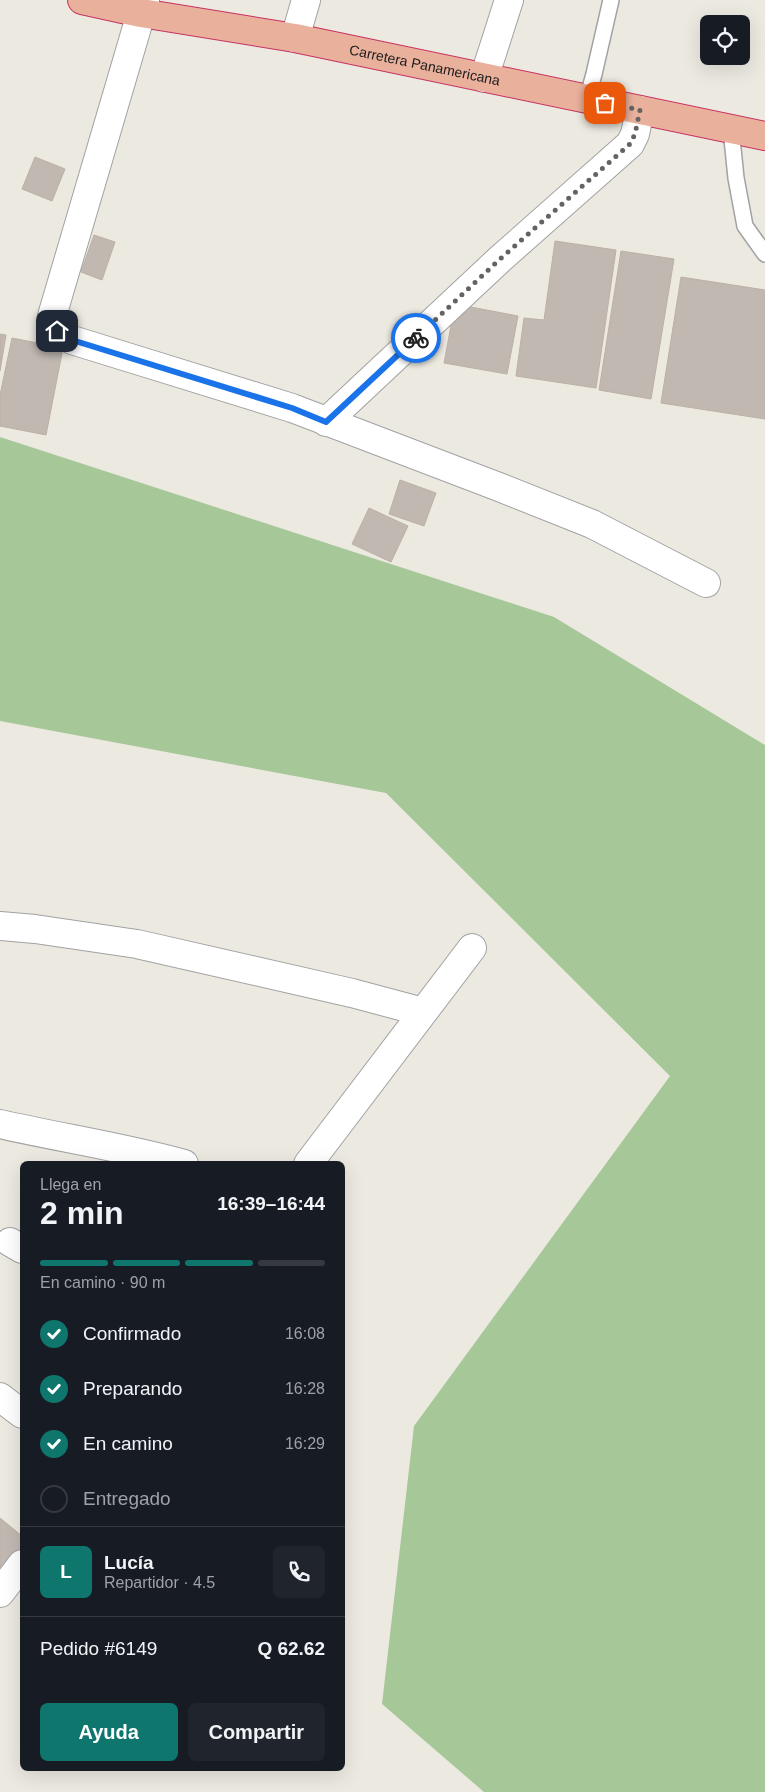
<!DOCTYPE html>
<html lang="es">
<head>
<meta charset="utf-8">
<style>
	:root { --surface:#171b24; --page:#20242c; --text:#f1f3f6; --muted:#9ea1a6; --line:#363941; --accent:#0f766e }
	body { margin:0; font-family:Arial,sans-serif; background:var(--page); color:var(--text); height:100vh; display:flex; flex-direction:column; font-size:19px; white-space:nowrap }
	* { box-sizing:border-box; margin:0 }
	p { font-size:16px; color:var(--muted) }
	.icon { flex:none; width:28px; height:28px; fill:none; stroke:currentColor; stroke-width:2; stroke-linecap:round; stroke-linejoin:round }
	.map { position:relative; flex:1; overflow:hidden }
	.sheet { position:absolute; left:20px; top:1161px; width:325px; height:610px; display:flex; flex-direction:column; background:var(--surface); border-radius:8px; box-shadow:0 5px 20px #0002 }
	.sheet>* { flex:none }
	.buttons { position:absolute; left:700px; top:15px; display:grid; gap:10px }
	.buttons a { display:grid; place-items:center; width:50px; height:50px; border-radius:8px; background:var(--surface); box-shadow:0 5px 20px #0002; font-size:25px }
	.pin { position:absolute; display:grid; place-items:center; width:42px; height:42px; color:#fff; margin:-21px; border-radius:10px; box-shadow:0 2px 8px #0006 }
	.courier { position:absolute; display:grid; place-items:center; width:50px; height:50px; margin:-25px; border:4px solid #1a73e8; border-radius:50%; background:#fff; color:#222; box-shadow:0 1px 6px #0007 }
	.head em { font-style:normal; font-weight:800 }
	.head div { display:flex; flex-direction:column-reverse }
	.head { display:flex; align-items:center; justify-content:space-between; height:85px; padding:0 20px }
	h1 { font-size:32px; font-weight:800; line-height:38px }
	.bar { display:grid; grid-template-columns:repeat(4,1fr); gap:8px 5px; align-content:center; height:60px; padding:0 20px }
	.bar i { height:6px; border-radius:4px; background:var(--line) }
	.bar .active { background:var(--accent) }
	.bar p { grid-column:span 4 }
	.line { display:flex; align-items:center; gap:12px; padding:0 20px; border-top:1px solid var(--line) }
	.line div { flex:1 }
	.round { display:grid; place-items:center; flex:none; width:52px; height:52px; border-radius:8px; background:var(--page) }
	ol { padding:0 20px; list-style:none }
	li { display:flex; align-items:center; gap:15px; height:55px }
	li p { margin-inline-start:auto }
	li .icon { padding:5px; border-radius:50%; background:var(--accent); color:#fff; stroke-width:4 }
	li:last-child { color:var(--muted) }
	li i { width:28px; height:28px; border:2px solid var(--line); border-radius:50% }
	.button { display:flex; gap:10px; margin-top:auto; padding:10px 20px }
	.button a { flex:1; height:58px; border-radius:8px; background:var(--accent); color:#fff; font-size:20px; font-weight:800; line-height:58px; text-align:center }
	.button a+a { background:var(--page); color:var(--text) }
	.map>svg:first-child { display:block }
	.forest { fill:#a6c899 }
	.building { fill:#c0b8b1; stroke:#bcb0a5 }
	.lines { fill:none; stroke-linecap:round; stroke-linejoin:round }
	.service-casing { stroke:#a2a2a2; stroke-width:18 }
	.minor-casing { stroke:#a2a2a2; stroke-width:30 }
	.trunk-casing { stroke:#c73161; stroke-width:30 }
	.service { stroke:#fff; stroke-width:15 }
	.minor { stroke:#fff; stroke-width:28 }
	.trunk { stroke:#e9b09c; stroke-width:28 }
	.done { stroke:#646360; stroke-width:5; stroke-dasharray:0 9 }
	.route { stroke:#1a73e8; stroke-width:6 }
	.labels { text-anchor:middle; stroke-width:5; stroke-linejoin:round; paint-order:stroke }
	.street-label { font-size:14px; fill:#1b1b1b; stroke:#fff }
</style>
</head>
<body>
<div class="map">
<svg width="765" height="1792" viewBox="0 0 765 1792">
	<rect width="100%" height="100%" fill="#ece9e1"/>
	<polygon class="forest" points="0,437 554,617 765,745 765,1792 484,1792 382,1704 414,1426 670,1076 386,793 0,721"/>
	<g class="building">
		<polygon points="35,157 65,169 52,201 22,189"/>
		<polygon points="94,235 115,242 102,280 81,272"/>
		<polygon points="555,241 616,250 596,388 516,376 524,318 544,320"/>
		<polygon points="621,251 674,259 651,399 599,390"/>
		<polygon points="681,277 765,290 765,419 661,403"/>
		<polygon points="455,304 518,316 507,374 444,363"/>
		<polygon points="0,334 6,335 0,371"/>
		<polygon points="12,338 63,348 46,435 0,426 0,395"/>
		<polygon points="400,480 436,493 424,526 389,514"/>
		<polygon points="369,508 408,526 391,562 352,544"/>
		<polygon points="0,1518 22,1536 22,1556 0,1584"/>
	</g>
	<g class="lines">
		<defs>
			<g id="service">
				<polyline points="587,99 594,74 611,0"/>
				<polyline points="731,129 736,178 745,226 765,254"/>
			</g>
			<g id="minor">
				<polyline points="145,0 52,316 57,331 72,340 292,408 499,487 592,524 706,583"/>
				<polyline points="295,38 306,0"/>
				<polyline points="484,78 509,0"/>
				<polyline points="326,422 500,259 630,144 635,134 640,110"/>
				<polyline points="0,926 35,929 137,944 352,993 423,1012"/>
				<path d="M0,1124c61,14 123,23 184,40"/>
				<polyline points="308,1164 472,948"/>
				<polyline points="10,1242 22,1249"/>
				<polyline points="0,1397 22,1414"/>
				<polyline points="0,1593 22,1564"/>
			</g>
			<g id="trunk">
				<path id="s1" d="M82,0l59,13 154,25 470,98"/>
			</g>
		</defs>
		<use href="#service" class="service-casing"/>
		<use href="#minor" class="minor-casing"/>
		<use href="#trunk" class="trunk-casing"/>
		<use href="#service" class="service"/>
		<use href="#minor" class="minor"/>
		<use href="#trunk" class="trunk"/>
	</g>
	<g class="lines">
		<polyline class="done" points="416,338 500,259 630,144 635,134 640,110 605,103"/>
		<polyline class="route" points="57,331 72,340 292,408 326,422 416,338"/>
	</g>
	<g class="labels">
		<g class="street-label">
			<text dy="5" stroke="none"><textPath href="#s1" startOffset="349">Carretera Panamericana</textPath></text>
		</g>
	</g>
</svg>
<div class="buttons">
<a><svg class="icon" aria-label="locate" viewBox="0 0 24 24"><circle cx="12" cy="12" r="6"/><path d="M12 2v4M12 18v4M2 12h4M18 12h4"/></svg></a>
</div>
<div class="pin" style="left:605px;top:103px;background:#ea580c"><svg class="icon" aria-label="bag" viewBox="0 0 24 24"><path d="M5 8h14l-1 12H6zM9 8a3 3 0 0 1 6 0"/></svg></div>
<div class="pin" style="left:57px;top:331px;background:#1f2937"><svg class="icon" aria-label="home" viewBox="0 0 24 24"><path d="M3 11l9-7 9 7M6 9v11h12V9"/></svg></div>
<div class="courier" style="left:416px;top:338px"><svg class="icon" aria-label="bike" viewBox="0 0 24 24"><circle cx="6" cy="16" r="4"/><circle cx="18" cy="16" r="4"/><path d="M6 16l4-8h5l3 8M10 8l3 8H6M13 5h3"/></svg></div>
<section class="sheet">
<div class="head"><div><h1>2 min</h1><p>Llega en</p></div><em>16:39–16:44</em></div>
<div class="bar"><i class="active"></i><i class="active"></i><i class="active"></i><i></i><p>En camino · 90 m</p></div>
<ol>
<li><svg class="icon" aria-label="check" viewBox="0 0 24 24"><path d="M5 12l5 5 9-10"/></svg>Confirmado<p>16:08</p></li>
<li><svg class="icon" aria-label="check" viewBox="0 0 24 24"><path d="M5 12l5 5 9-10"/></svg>Preparando<p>16:28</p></li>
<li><svg class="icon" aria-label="check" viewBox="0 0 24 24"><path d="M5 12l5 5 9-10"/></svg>En camino<p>16:29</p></li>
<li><i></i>Entregado</li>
</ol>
<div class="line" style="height:90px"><b class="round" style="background:var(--accent);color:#fff">L</b><div><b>Lucía</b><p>Repartidor · 4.5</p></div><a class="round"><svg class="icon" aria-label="phone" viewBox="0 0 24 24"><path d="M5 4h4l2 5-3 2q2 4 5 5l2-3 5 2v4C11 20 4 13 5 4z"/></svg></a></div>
<div class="line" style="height:65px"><div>Pedido #6149</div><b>Q 62.62</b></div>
<div class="button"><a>Ayuda</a><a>Compartir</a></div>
</section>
</div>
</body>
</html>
